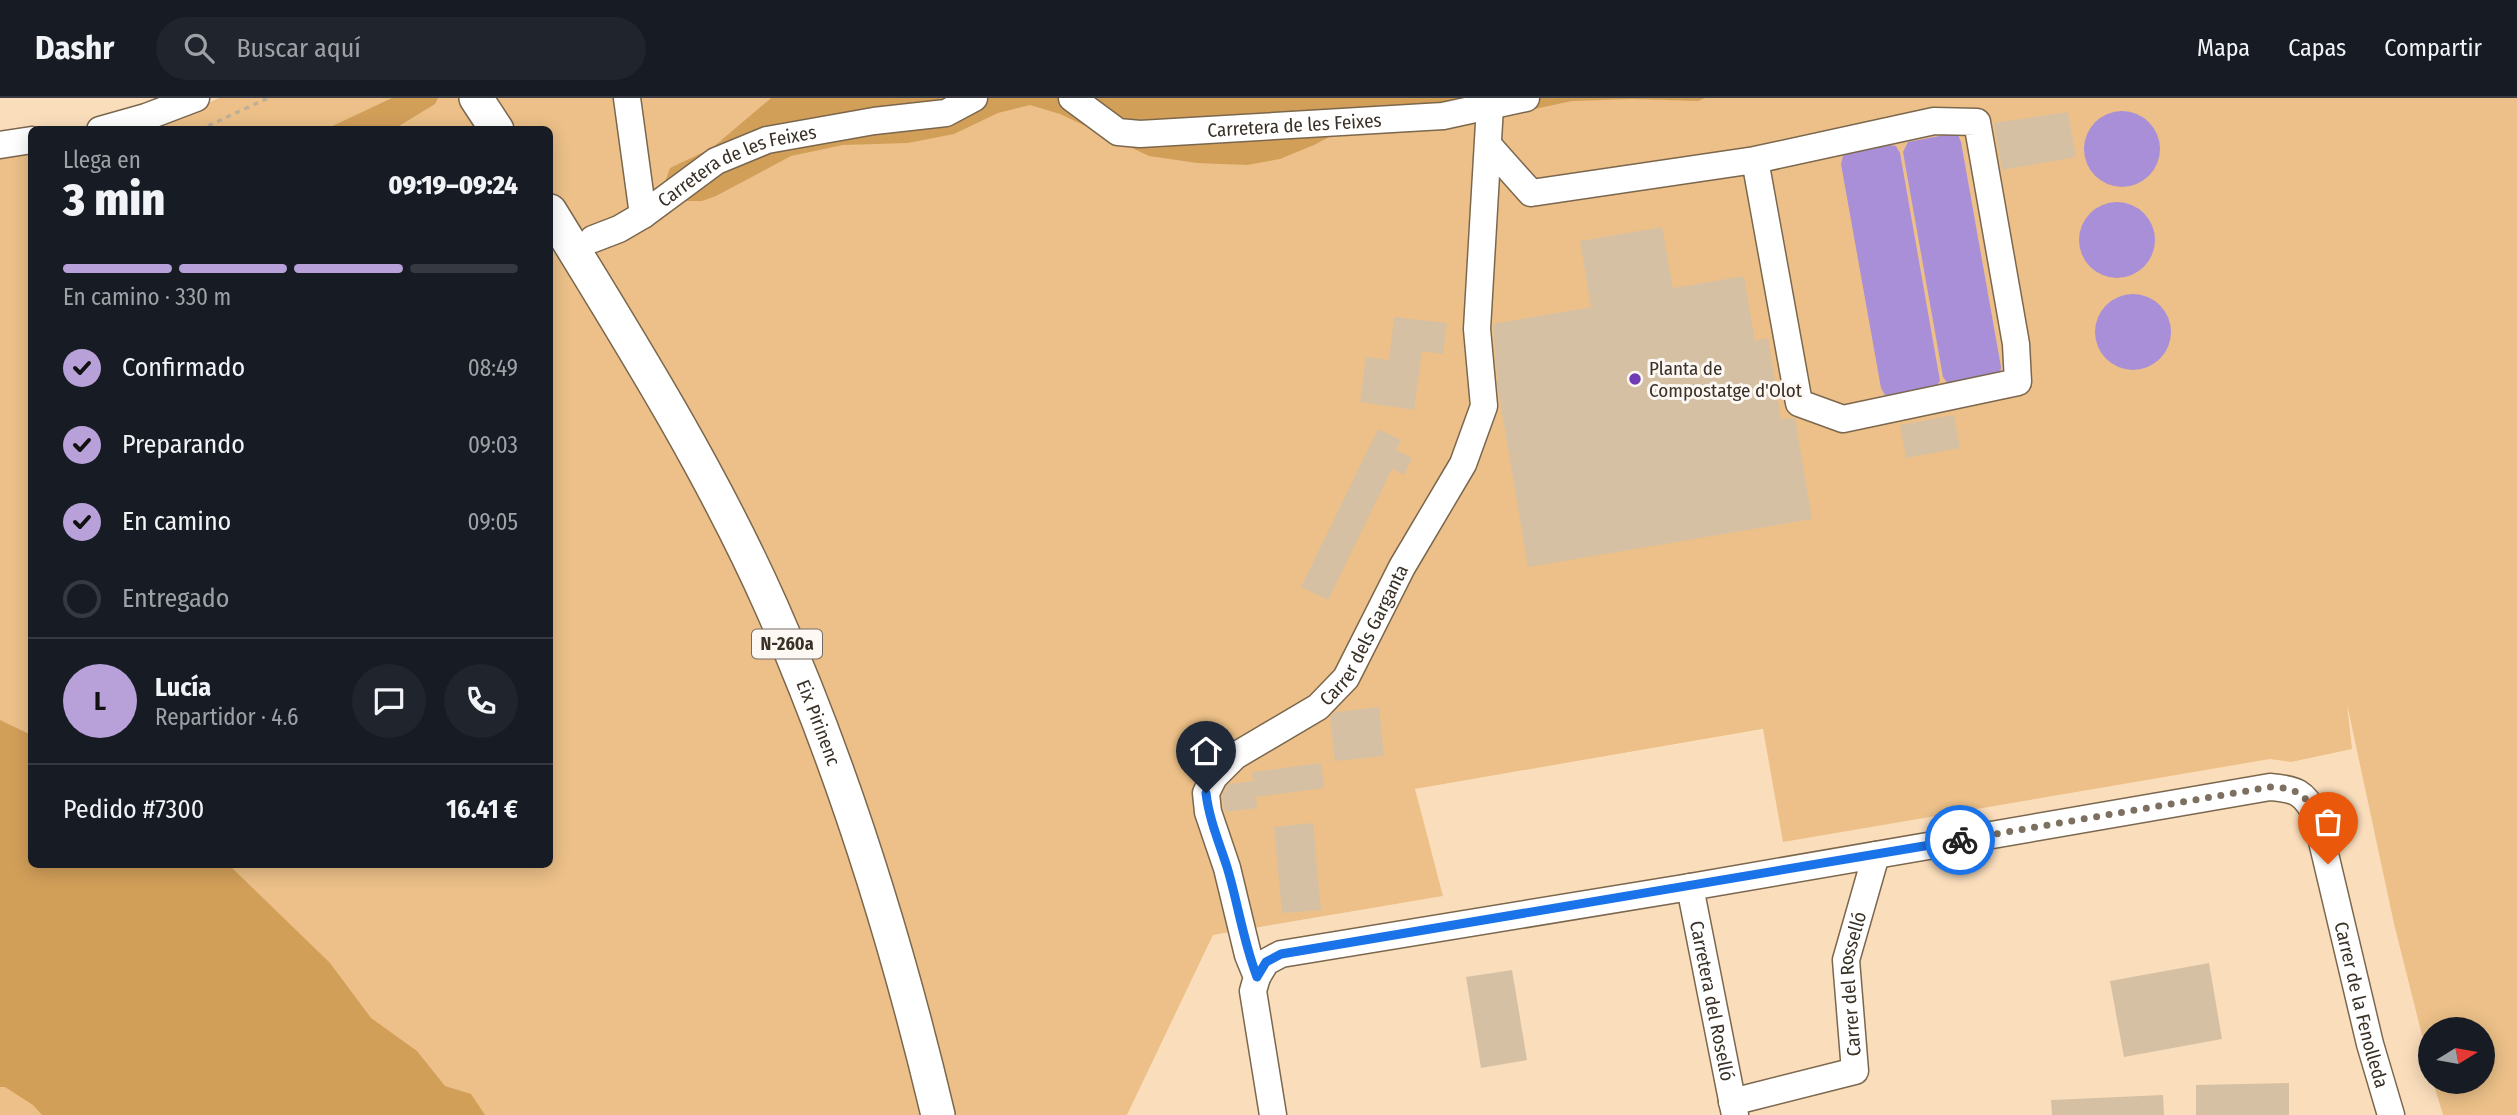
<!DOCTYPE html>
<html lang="es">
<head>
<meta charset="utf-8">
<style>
	:root { --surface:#171b24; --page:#20242c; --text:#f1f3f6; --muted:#9ea1a6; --line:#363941; --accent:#b7a1d8 }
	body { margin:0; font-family:"Fira Sans Condensed",sans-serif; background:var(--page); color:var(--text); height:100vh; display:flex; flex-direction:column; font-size:26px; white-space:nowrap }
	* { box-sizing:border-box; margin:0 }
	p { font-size:23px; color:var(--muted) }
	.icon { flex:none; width:38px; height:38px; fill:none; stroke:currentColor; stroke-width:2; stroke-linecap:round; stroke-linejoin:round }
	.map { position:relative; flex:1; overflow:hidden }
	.panel { position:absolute; left:28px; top:28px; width:525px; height:742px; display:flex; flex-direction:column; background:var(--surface); border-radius:10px; box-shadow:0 4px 18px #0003 }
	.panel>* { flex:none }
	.needle { width:46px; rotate:79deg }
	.buttons { position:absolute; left:2418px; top:919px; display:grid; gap:14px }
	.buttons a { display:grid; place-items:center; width:77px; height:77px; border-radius:50%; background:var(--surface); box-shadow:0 4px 18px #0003; font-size:35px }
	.pin { position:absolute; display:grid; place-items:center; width:60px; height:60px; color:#fff; margin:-72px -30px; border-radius:50% 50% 50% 0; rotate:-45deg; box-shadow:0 0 7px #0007 }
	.pin .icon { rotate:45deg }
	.courier { position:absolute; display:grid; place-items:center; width:70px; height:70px; margin:-35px; border:5px solid #1a73e8; border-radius:50%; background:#fff; color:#222; box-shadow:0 2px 9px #0007 }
	.overview em { font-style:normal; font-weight:800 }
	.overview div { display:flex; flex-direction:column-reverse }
	.overview { display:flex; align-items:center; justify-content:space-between; height:119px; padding:0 35px }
	h1 { font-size:46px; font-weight:800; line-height:52px }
	.bar { display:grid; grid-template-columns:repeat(4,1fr); gap:10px 7px; align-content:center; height:84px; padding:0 35px }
	.bar i { height:9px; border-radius:5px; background:var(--line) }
	.bar .selected { background:var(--accent) }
	.bar p { grid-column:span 4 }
	.line { display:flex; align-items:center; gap:18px; padding:0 35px; border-top:2px solid var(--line) }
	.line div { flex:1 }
	.round { display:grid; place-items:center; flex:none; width:74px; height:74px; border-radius:37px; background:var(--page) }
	ol { padding:0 35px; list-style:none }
	li { display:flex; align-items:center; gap:21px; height:77px }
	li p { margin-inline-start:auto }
	li .icon { padding:7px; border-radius:50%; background:var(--accent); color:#111; stroke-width:4 }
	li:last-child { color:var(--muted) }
	li i { width:38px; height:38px; border:4px solid var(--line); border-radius:50% }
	header { display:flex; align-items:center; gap:42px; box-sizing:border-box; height:98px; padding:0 35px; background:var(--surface); border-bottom:2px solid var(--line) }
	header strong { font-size:33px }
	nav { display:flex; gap:38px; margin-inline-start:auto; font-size:24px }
	.search { width:490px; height:63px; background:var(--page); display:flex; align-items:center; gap:18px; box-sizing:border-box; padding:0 24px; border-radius:38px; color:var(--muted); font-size:26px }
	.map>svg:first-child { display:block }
	.built { fill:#fadebc }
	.green { fill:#ecc088 }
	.forest { fill:#d29f59 }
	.water { fill:#a98fd7 }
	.building { fill:#d6c0a4 }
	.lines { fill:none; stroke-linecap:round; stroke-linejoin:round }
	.minor-casing { stroke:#7b674e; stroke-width:29 }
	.major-casing { stroke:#7b674e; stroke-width:36 }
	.path { stroke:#c0ae97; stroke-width:3.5; stroke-dasharray:5 5; stroke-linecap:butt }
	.minor { stroke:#fff; stroke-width:26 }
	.major { stroke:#fff; stroke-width:33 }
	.done { stroke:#7e7060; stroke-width:7; stroke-dasharray:0 12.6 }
	.route { stroke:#1a73e8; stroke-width:9 }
	.poi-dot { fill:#713cb3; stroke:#fdf8f3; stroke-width:2.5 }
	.labels { text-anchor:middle; stroke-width:6; stroke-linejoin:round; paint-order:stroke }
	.shield { fill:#fdf8f3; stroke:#746c64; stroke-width:2 }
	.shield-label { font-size:18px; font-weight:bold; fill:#393026 }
	.street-label { font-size:19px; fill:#393026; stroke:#fdf8f3 }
	.poi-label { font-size:19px; fill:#393026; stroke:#fdf8f3; text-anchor:start }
</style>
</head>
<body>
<header>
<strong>Dashr</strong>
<div class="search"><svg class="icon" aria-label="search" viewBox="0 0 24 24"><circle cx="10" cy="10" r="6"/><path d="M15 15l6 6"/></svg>Buscar aquí</div>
<nav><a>Mapa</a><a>Capas</a><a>Compartir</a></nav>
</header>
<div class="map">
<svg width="2517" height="1017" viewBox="0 0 2517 1017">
	<rect width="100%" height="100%" fill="#ffe8cc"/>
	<g class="built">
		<polygon points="0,0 219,0 179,18 132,31 32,32 0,57"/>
		<polygon points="2285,543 2344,590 2394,826 2431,973 2431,984 2433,984 2443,1017 1127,1017 1213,837 1443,798 1414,691"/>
	</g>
	<polygon class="green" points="219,0 2517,0 2517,1017 2443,1017 2433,984 2483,984 2483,931 2431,931 2431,973 2394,826 2347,606 2352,651 2291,664 2270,661 1783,744 1763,631 1415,691 1443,798 1213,837 1127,1017 0,1017 0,57 31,52 32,766 550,766 550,32 132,31 179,18"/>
	<g class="forest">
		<polygon points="392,0 438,0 435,6 394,31 326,31"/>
		<polygon points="771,0 1705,0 1698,3 1632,1 1572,3 1454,28 1344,31 1314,47 1280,61 1247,67 1197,65 1149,58 1060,16 1030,7 998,15 954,36 908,45 843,47 791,58 716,98 702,103 685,103 672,98 665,84 670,70 712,50"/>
		<polygon points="0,622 31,637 32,766 229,767 330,865 371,920 417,953 445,988 471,996 485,1017 42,1017 33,1007 5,989 0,989"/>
	</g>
	<g class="water">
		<circle cx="2122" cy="51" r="38"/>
		<polygon points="1950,36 1958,37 1961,44 2001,269 2000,276 1949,287 1943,279 1903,54 1908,44"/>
		<polygon points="1889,47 1896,48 1900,55 1940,283 1935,290 1891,298 1885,297 1881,290 1841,66 1843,58 1847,55"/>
		<circle cx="2117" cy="142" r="38"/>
		<circle cx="2133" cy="234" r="38"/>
	</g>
	<g class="building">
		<polygon points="2068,14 2076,59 2002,72 1994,25"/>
		<polygon points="1662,129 1673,190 1744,178 1755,243 1768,240 1781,321 1795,320 1812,421 1528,469 1498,291 1493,226 1591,209 1580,143"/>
		<polygon points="1394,219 1447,225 1443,256 1422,253 1414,312 1360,304 1366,259 1389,262"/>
		<polygon points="1954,317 1960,350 1906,360 1900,327"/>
		<polygon points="1378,331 1401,342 1396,352 1412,360 1404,377 1392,371 1328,502 1301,489"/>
		<polygon points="1379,609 1384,658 1335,663 1330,620 1335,614"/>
		<polygon points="1321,665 1324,690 1256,699 1257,710 1225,714 1222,698 1227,688 1229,686 1253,683 1252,674"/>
		<polygon points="1313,725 1321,812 1282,815 1274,729"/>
		<polygon points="2209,865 2222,941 2124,959 2110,883"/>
		<polygon points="1512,872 1527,962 1481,970 1466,879"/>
		<polygon points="2289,985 2289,1017 2196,1017 2196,987"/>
		<polygon points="2163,997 2164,1017 2052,1017 2051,1002"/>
	</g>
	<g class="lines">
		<defs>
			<g id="minor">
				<polyline points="627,0 643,117"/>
				<path id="s1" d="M1072,0l46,34 22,2 303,-18 83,-18"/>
				<polyline points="100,32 146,19 196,0"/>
				<polyline points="0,47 32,42"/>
				<polyline points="1489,48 1531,95 1755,62 1799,305 1843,321 2018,284 2016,246 1977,24 1934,23 1755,62"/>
				<path id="s2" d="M593,141l26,-10 24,-14 73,-54 51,-21 107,-19 72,-8 28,-15"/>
				<path id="s3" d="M1690,789l45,228"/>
				<path id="s4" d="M1257,879l9,-15 15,-8 409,-67 580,-100c26,2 34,5 46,29l54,228 21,71"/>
				<path id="s5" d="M1732,1004l123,-31 -9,-111 30,-105"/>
				<path id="s6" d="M1273,1017l-20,-124 4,-14 -9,-22 -21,-87 -19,-56 -2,-19 8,-16 21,-21 83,-49 28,-29 56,-111 61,-103 21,-58 -7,-77 13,-223"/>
			</g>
			<g id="major">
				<polyline points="476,0 497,32"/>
				<path id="s7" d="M550,113c79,129 160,257 222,397 72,163 125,334 166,507"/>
			</g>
		</defs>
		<use href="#minor" class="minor-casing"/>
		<use href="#major" class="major-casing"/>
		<polyline class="path" points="199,32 268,0"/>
		<use href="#minor" class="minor"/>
		<use href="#major" class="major"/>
	</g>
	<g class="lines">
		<path class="done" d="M1960,742l310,-53c7,1 16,0 22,3 28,11 30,48 36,74"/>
		<path class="route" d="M1206,695c3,26 13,49 21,74 11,36 16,74 30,110l9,-15 15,-8 679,-114"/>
	</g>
	<circle class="poi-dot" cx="1635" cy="281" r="7"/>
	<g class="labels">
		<rect class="shield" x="752" y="531.5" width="70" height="29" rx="5"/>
		<g class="shield-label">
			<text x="787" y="552">N-260a</text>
		</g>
		<g class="street-label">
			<text dy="7" stroke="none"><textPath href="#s1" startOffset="234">Carretera de les Feixes</textPath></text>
			<text dy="7" stroke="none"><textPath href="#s2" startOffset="164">Carretera de les Feixes</textPath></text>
			<text dy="7" stroke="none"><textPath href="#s6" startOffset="562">Carrer dels Garganta</textPath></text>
			<text dy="7" stroke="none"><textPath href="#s7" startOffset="579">Eix Pirinenc</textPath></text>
			<text dy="7" stroke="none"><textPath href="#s5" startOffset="215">Carrer del Rosselló</textPath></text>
			<text dy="7" stroke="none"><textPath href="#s3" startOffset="116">Carretera del Roselló</textPath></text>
			<text dy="7" stroke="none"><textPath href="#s4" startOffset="1290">Carrer de la Fenolleda</textPath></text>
		</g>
		<g class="poi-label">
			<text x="1649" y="277">Planta de<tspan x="1649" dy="22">Compostatge d'Olot</tspan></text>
		</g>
	</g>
</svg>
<div class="buttons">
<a><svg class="needle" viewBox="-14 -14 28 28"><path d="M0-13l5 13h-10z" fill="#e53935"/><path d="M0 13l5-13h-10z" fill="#9ea1a6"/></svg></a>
</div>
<div class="pin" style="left:2328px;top:766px;background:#ea580c"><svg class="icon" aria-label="bag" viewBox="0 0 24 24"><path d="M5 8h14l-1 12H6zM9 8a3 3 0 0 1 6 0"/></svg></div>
<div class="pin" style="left:1206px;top:695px;background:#1f2937"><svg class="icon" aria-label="home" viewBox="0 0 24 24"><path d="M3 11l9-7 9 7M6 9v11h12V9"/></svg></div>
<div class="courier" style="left:1960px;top:742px"><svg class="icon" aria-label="bike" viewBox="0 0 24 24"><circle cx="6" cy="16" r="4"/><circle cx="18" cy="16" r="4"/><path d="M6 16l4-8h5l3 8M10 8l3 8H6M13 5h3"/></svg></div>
<section class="panel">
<div class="overview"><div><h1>3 min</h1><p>Llega en</p></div><em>09:19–09:24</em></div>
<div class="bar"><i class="selected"></i><i class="selected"></i><i class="selected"></i><i></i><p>En camino · 330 m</p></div>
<ol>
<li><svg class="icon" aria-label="check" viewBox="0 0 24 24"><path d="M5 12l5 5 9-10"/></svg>Confirmado<p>08:49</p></li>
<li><svg class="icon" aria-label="check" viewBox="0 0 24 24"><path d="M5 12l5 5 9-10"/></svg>Preparando<p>09:03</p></li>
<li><svg class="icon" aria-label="check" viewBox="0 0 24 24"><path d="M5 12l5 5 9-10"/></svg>En camino<p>09:05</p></li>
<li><i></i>Entregado</li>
</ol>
<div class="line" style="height:126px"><b class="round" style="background:var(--accent);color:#111">L</b><div><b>Lucía</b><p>Repartidor · 4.6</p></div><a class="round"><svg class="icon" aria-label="chat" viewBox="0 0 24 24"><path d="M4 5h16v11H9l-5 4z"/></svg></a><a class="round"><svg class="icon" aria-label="phone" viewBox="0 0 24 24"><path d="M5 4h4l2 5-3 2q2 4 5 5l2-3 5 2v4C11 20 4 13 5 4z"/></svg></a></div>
<div class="line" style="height:91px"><div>Pedido #7300</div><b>16.41 €</b></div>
</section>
</div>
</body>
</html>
